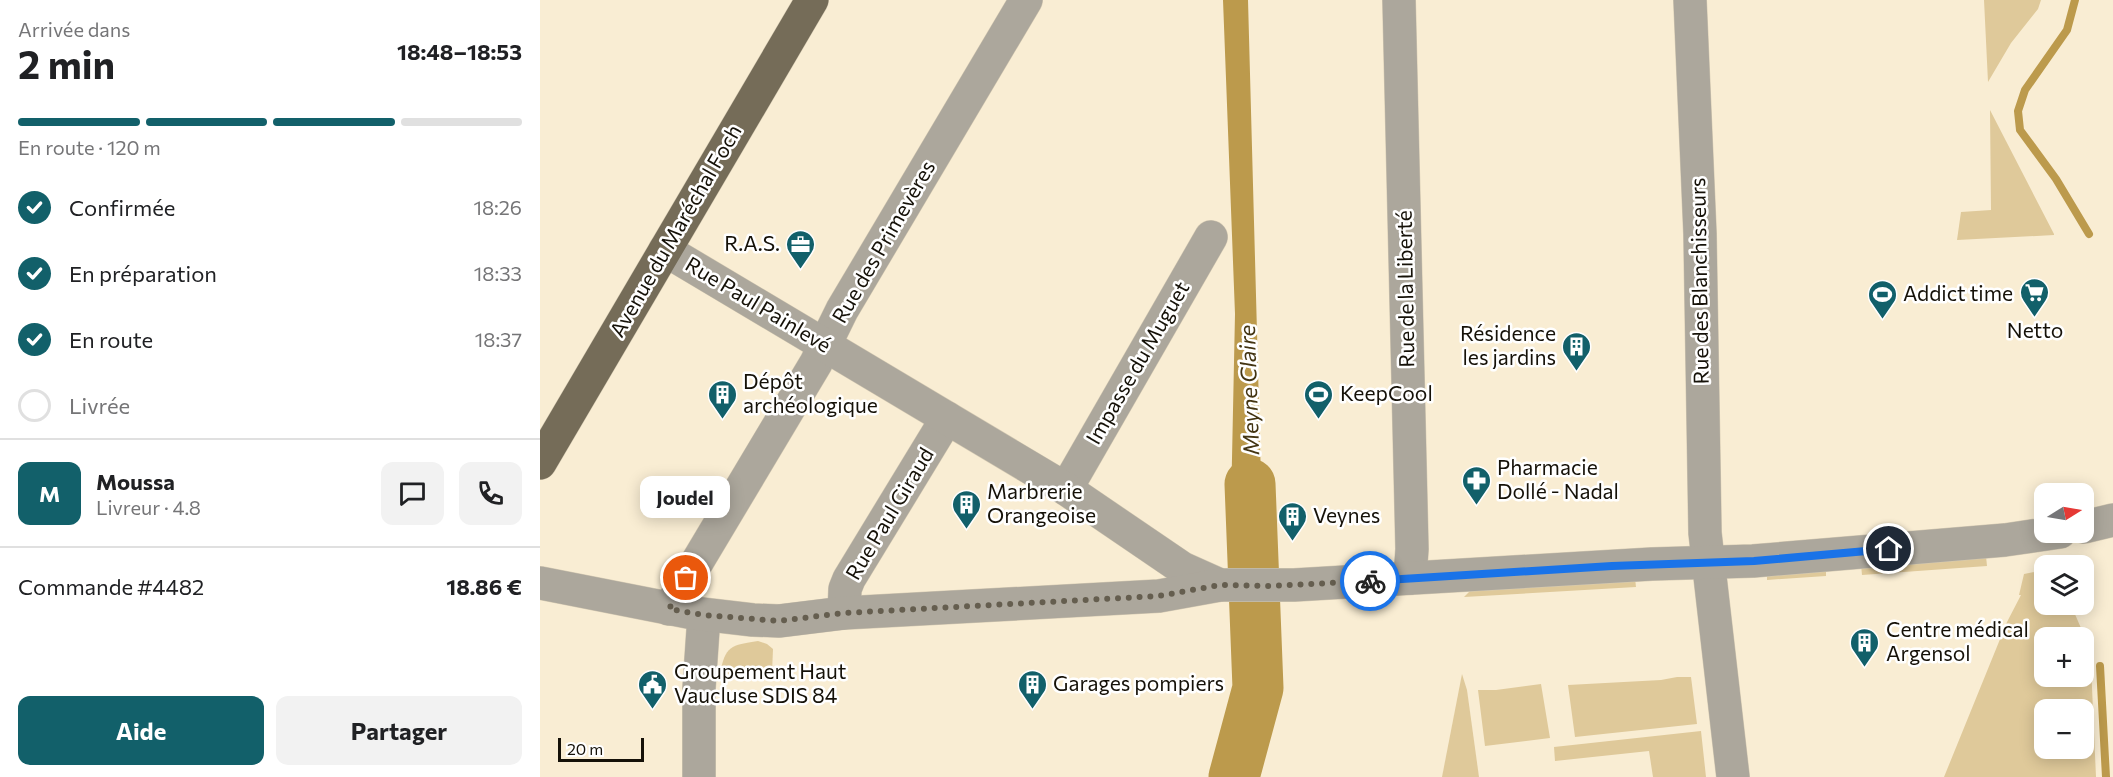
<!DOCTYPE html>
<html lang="fr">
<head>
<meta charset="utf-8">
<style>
	:root { --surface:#fff; --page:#f2f2f2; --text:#202124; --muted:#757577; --line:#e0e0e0; --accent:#12606a }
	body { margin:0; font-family:Commissioner,sans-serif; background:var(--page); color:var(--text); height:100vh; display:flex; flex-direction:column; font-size:22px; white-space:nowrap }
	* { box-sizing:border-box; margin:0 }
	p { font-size:20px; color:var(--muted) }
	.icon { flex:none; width:33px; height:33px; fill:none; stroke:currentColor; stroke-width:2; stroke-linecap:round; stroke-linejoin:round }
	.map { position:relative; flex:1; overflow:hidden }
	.drawer { display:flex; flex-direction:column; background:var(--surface); width:540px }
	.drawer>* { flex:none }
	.needle { width:39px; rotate:79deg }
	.fabs { position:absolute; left:1494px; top:483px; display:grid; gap:12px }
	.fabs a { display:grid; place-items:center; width:60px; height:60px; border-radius:12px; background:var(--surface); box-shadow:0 3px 15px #0003; font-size:30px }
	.scale { position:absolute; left:18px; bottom:15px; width:86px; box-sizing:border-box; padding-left:6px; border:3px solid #151108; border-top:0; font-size:16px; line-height:21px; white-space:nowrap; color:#151108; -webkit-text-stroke:4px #fff; paint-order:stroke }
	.pin { position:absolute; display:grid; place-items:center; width:51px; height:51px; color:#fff; margin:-26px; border:3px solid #fff; border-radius:50%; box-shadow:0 2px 6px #0007 }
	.courier { position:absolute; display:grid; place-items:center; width:60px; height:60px; margin:-30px; border:4px solid #1a73e8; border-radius:50%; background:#fff; color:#222; box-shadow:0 2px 8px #0007 }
	.bubble { position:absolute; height:42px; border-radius:12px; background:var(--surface); box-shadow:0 3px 15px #0003; font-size:20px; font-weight:700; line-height:42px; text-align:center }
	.summary em { font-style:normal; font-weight:700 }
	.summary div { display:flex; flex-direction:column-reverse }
	.summary { display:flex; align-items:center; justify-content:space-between; height:102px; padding:0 18px }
	h1 { font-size:39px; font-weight:700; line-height:45px }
	.bar { display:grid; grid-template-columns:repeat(4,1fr); gap:9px 6px; align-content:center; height:72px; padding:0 18px }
	.bar i { height:8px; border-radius:4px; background:var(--line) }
	.bar .active { background:var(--accent) }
	.bar p { grid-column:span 4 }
	.line { display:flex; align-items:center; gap:15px; padding:0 18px; border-top:2px solid var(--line) }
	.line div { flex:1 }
	.round { display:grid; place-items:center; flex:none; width:63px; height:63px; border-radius:12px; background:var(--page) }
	ol { padding:0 18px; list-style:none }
	li { display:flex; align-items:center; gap:18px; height:66px }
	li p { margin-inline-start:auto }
	li .icon { padding:6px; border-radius:50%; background:var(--accent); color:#fff; stroke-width:4 }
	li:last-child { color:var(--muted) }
	li i { width:33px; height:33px; border:3px solid var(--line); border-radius:50% }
	.cta { display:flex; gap:12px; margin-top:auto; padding:12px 18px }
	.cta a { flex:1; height:69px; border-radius:12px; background:var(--accent); color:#fff; font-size:24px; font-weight:700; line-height:69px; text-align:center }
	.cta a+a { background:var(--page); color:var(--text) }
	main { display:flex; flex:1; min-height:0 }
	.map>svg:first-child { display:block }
	.green { fill:#dfc99a; fill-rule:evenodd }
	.water { fill:#bc9a4c }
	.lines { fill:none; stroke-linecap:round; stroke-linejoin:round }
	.stream { stroke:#bc9a4c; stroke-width:8 }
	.river { stroke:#bc9a4c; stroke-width:51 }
	.minor-casing { stroke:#d5cab3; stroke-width:34 }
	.tertiary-casing { stroke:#d5cab3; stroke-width:34 }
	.primary-casing { stroke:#d5cab3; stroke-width:34 }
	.minor { stroke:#aca79c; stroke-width:33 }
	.tertiary { stroke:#aca79c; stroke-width:33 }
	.primary { stroke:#756c58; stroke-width:33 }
	.done { stroke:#655e4f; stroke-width:6; stroke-dasharray:0 10.8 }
	.route { stroke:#1a73e8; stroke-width:8 }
	.labels { text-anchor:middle; stroke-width:5; stroke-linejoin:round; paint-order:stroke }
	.street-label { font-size:21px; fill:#151108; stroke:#fff }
	.poi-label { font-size:21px; fill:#151108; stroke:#fff; text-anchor:start }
	.water-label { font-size:22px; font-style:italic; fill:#433412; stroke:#fff }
</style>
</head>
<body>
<main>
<section class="drawer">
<div class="summary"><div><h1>2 min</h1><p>Arrivée dans</p></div><em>18:48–18:53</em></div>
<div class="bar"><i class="active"></i><i class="active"></i><i class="active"></i><i></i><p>En route · 120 m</p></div>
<ol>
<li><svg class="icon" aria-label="check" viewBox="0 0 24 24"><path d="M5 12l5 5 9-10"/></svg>Confirmée<p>18:26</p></li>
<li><svg class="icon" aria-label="check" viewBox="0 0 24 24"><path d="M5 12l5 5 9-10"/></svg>En préparation<p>18:33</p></li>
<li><svg class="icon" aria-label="check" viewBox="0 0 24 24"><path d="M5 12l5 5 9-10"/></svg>En route<p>18:37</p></li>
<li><i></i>Livrée</li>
</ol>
<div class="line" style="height:108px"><b class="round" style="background:var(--accent);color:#fff">M</b><div><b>Moussa</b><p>Livreur · 4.8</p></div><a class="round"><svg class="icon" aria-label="chat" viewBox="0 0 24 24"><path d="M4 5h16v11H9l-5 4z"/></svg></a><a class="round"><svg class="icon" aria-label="phone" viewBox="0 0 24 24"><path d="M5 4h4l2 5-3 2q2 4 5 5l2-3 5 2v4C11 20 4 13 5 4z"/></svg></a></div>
<div class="line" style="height:78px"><div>Commande #4482</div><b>18.86 €</b></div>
<div class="cta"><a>Aide</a><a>Partager</a></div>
</section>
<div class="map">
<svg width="1573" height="777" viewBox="0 0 1573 777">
	<rect width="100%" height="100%" fill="#f9edd3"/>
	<g class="green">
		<polygon points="1444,0 1501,0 1498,9 1471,43 1448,82"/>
		<polygon points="1450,110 1514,234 1514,235 1417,240 1421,212 1451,210"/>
		<polygon points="1446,556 1447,566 1322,575 1321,565"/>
		<polygon points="1286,566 1286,576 1227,580 1227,571"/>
		<path d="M1504,570v34l33,1 -3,7 14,32 3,21 5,112h-152l63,-155 14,-27h-2l5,-21zM1504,638h40v38h-40zM1504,710h40v38h-40z"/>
		<polygon points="1095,578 1096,587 924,597 933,588"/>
		<path d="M218,641l9,3 6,5 -1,24 -52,1c5,-28 11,-29 38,-33z"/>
		<polygon points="922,674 927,690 939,777 902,777"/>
		<polygon points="1137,677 1151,677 1157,724 1035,737 1028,685 1121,680"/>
		<polygon points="1001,684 1010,738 945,746 938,690 956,690"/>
		<polygon points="1161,731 1166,777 1113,777 1109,751 1015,761 1014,747"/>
	</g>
	<g class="water">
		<polygon points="683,0 708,0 723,554 692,556 690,555 695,314"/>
		<polygon points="729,615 731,662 727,711 707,777 683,777 702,712 704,617"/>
	</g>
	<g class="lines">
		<g class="stream">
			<polyline points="1535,0 1527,30 1485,90 1478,111 1480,130 1516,179 1549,234"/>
			<polyline points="1560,666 1566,777"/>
		</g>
		<polyline class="river" points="694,777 718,688 710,484"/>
		<defs>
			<g id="minor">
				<polyline points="859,0 872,549 870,578"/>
				<polyline points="1150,0 1160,234 1165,533 1193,777"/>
				<polyline points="526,489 671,237"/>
				<polyline points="129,609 276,363 302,310 486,0"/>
				<polyline points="304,613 305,589 309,579 407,418"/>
				<polyline points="159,777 159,688 164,615"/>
			</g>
			<g id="tertiary">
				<polyline points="125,250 526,489 642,568 680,585"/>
				<polyline points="1544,527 1573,520"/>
				<polyline points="0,583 153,613 213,620 239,621 304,613 619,596 680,585 754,585 1112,564 1213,561 1465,540 1520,532"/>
			</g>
			<polyline id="primary" points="0,463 272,0"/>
		</defs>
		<use href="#minor" class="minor-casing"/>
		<use href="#tertiary" class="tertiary-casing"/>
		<use href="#primary" class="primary-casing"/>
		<use href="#minor" class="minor"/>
		<use href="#tertiary" class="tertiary"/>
		<use href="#primary" class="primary"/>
	</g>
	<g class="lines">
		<polyline class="done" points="146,578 129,609 164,615 239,621 303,613 619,596 680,585 730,586 830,581"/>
		<polyline class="route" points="830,581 1072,566 1214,561 1349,549"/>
	</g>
	<defs>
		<symbol id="office-pin" viewBox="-11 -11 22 30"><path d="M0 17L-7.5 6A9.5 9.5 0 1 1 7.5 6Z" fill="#12606a" stroke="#fff"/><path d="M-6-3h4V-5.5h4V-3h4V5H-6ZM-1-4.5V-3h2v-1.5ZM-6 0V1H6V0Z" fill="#fff"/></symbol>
		<symbol id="supermarket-pin" viewBox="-11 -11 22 30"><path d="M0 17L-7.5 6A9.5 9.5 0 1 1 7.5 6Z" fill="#12606a" stroke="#fff"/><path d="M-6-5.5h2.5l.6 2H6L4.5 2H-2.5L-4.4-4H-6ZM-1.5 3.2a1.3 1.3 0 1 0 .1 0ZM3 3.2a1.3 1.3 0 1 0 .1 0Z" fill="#fff"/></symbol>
		<symbol id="stadium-pin" viewBox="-11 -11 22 30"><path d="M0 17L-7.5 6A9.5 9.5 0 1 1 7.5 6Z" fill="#12606a" stroke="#fff"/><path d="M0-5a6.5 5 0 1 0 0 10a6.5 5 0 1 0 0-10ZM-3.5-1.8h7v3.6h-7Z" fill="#fff"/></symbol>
		<symbol id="building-pin" viewBox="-11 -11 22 30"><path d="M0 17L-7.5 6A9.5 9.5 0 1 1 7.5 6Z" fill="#12606a" stroke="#fff"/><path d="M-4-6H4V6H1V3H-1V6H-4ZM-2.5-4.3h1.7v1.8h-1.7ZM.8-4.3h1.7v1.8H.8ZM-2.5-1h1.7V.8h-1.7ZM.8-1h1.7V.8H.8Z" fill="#fff"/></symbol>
		<symbol id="pharmacy-pin" viewBox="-11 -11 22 30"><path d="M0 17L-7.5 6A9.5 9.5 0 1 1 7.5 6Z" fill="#12606a" stroke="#fff"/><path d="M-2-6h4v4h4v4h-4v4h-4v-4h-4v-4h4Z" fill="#fff"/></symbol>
		<symbol id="civic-pin" viewBox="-11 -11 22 30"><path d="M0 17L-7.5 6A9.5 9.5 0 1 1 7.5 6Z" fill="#12606a" stroke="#fff"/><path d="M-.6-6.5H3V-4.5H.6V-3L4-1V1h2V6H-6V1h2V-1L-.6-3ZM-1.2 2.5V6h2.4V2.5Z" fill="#fff"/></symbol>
	</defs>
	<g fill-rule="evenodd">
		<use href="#office-pin" x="244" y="228" width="33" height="45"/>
		<use href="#supermarket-pin" x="1478" y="276" width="33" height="45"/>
		<use href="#stadium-pin" x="1326" y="278" width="33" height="45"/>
		<use href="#building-pin" x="1020" y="330" width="33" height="45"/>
		<use href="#building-pin" x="166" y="378" width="33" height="45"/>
		<use href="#stadium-pin" x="762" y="378" width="33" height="45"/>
		<use href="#pharmacy-pin" x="920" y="464" width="33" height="45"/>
		<use href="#building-pin" x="410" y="488" width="33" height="45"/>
		<use href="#building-pin" x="736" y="500" width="33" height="45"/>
		<use href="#building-pin" x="1308" y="626" width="33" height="45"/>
		<use href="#civic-pin" x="96" y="668" width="33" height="45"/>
		<use href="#building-pin" x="476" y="668" width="33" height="45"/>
	</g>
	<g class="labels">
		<g class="street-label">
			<text transform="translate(136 231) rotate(-60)" y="7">Avenue du Maréchal Foch</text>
			<text transform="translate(344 242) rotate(-60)" y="7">Rue des Primevères</text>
			<text transform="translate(1160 281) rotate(-91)" y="7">Rue des Blanchisseurs</text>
			<text transform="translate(866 289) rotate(-91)" y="7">Rue de la Liberté</text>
			<text transform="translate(218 305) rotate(31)" y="7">Rue Paul Painlevé</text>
			<text transform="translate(598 363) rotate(-60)" y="7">Impasse du Muguet</text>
			<text transform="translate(350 514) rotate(-59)" y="7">Rue Paul Giraud</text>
		</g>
		<g class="poi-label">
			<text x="240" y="251" text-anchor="end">R.A.S.</text>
			<text x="1363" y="301">Addict time</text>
			<text x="1495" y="338" text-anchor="middle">Netto</text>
			<text x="1016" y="341" text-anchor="end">Résidence<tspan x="1016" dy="24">les jardins</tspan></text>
			<text x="203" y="389">Dépôt<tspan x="203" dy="24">archéologique</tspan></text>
			<text x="800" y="401">KeepCool</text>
			<text x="957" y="475">Pharmacie<tspan x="957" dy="24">Dollé - Nadal</tspan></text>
			<text x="447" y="499">Marbrerie<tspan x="447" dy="24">Orangeoise</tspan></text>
			<text x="773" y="523">Veynes</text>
			<text x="1346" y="637">Centre médical<tspan x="1346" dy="24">Argensol</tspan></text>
			<text x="134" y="679">Groupement Haut<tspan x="134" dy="24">Vaucluse SDIS 84</tspan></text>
			<text x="513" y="691">Garages pompiers</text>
		</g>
		<g class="water-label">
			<text transform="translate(709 390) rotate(-92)" y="8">Meyne Claire</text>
		</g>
	</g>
</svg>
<div class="fabs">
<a><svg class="needle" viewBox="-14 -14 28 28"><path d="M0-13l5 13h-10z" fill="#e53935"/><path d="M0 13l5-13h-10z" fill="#757577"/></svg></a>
<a><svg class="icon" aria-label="layers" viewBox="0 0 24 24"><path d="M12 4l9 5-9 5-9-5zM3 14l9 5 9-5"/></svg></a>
<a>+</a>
<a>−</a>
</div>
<div class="scale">20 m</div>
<div class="pin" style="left:146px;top:578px;background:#ea580c"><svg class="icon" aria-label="bag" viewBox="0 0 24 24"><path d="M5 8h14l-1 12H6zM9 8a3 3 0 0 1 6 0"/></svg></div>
<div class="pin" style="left:1349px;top:549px;background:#1f2937"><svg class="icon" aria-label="home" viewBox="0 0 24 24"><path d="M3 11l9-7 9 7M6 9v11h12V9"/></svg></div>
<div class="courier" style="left:830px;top:581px"><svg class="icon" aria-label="bike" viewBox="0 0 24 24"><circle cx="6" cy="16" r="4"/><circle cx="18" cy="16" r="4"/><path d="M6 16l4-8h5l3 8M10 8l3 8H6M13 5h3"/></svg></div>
<div class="bubble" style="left:100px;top:476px;width:90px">Joudel</div>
</div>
</main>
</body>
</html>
